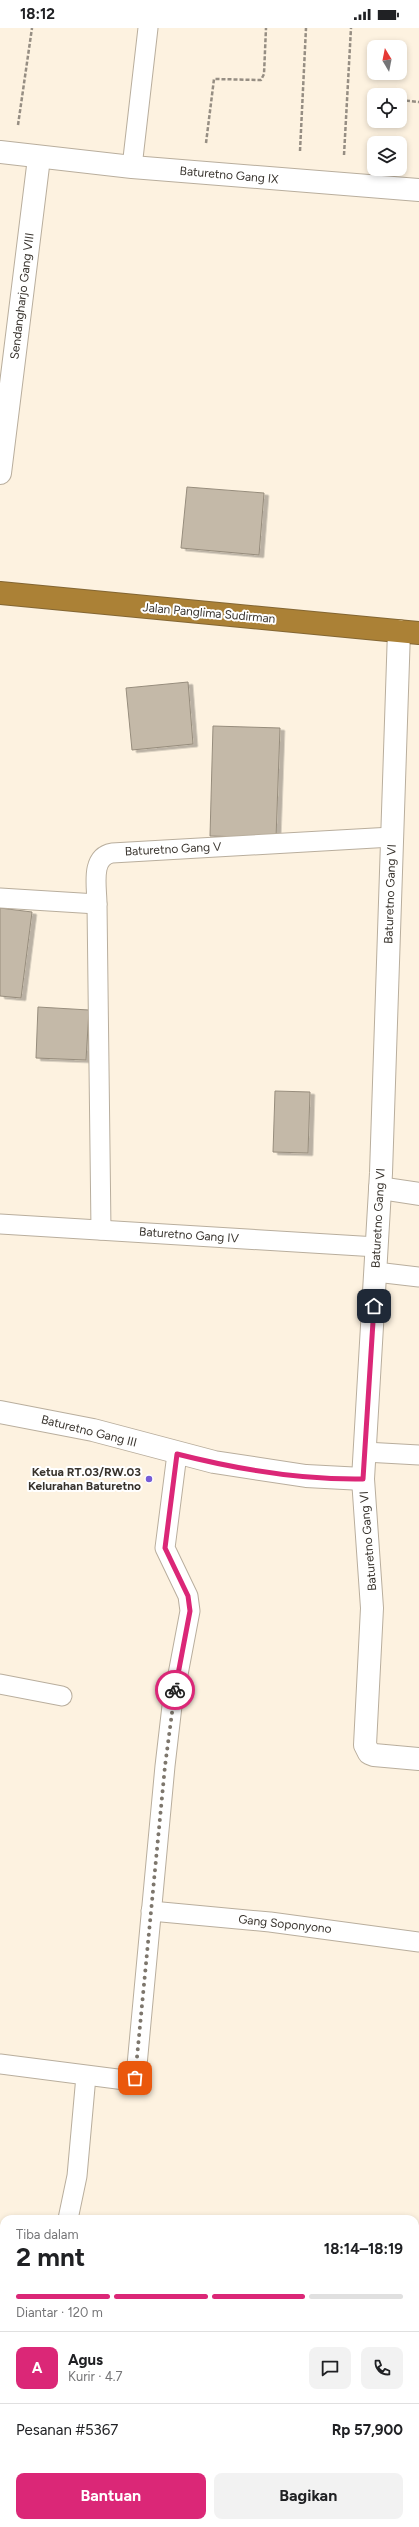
<!DOCTYPE html>
<html lang="id">
<head>
<meta charset="utf-8">
<style>
	:root { --surface:#fff; --page:#f2f2f2; --text:#202124; --muted:#757577; --line:#e0e0e0; --accent:#db2777 }
	body { margin:0; font-family:Figtree,sans-serif; background:var(--page); color:var(--text); height:100vh; display:flex; flex-direction:column; font-size:15px; white-space:nowrap }
	* { box-sizing:border-box; margin:0 }
	p { font-size:13px; color:var(--muted) }
	.icon { flex:none; width:22px; height:22px; fill:none; stroke:currentColor; stroke-width:2; stroke-linecap:round; stroke-linejoin:round }
	.map { position:relative; flex:1; overflow:hidden }
	.side { position:absolute; left:0px; top:2187px; width:419px; height:312px; display:flex; flex-direction:column; background:var(--surface); border-radius:12px 12px 0 0; box-shadow:0 2px 6px #0003 }
	.side>* { flex:none }
	.needle { width:26px; rotate:350deg }
	.tools { position:absolute; left:367px; top:12px; display:grid; gap:8px }
	.tools a { display:grid; place-items:center; width:40px; height:40px; border-radius:8px; background:var(--surface); box-shadow:0 2px 6px #0003; font-size:20px }
	.pin { position:absolute; display:grid; place-items:center; width:34px; height:34px; color:#fff; margin:-17px; border-radius:8px; box-shadow:0 2px 6px #0006 }
	.courier { position:absolute; display:grid; place-items:center; width:40px; height:40px; margin:-20px; border:3px solid #db2777; border-radius:50%; background:#fff; color:#222; box-shadow:0 1px 5px #0007 }
	.summary em { font-style:normal; font-weight:700 }
	.summary div { display:flex; flex-direction:column-reverse }
	.summary { display:flex; align-items:center; justify-content:space-between; height:68px; padding:0 16px }
	h1 { font-size:26px; font-weight:700; line-height:30px }
	.bar { display:grid; grid-template-columns:repeat(4,1fr); gap:6px 4px; align-content:center; height:48px; padding:0 16px }
	.bar i { height:5px; border-radius:3px; background:var(--line) }
	.bar .selected { background:var(--accent) }
	.bar p { grid-column:span 4 }
	.line { display:flex; align-items:center; gap:10px; padding:0 16px; border-top:1px solid var(--line) }
	.line div { flex:1 }
	.round { display:grid; place-items:center; flex:none; width:42px; height:42px; border-radius:8px; background:var(--page) }
	.cta { display:flex; gap:8px; margin-top:auto; padding:8px 16px }
	.cta a { flex:1; height:46px; border-radius:8px; background:var(--accent); color:#fff; font-size:16px; font-weight:700; line-height:46px; text-align:center }
	.cta a+a { background:var(--page); color:var(--text) }
	.status { display:flex; justify-content:space-between; align-items:center; height:28px; padding:0 20px; background:var(--surface); direction:ltr }
	.status svg { height:11px; fill:currentColor }
	.map>svg:first-child { display:block }
	.building { fill:#c4b9a8; stroke:#978d7d; filter:url(#shadow) }
	.lines { fill:none; stroke-linecap:round; stroke-linejoin:round }
	.lane-casing { stroke:#b9ae9d; stroke-width:21 }
	.street-casing { stroke:#b9ae9d; stroke-width:24 }
	.highway-casing { stroke:#836633; stroke-width:24 }
	.path { stroke:#968e83; stroke-width:2.5; stroke-dasharray:4 2; stroke-linecap:butt }
	.lane { stroke:#fff; stroke-width:19 }
	.street { stroke:#fff; stroke-width:22 }
	.highway { stroke:#ab8136; stroke-width:22 }
	.done { stroke:#7d766c; stroke-width:4; stroke-dasharray:0 7.2 }
	.route { stroke:#db2777; stroke-width:5 }
	.poi-dot { fill:#765cd6; stroke:#fff; stroke-width:1.5 }
	.labels { text-anchor:middle; stroke-width:4; stroke-linejoin:round; paint-order:stroke }
	.street-label { font-size:12px; fill:#38332d; stroke:#fff }
	.poi-label { font-size:12px; font-weight:bold; fill:#38332d; stroke:#fff; text-anchor:end }
</style>
</head>
<body>
<div class="status"><b>18:12</b><svg viewBox="0 0 49 12"><path d="M0 12V9h3v3zM5 12V6h3v6zM10 12V3h3v9zM15 12V0h3v12zM26 1h20v11H26zM47 4h2v5h-2z"/></svg></div>
<div class="map">
<svg width="419" height="2499" viewBox="0 0 419 2499">
	<defs>
		<filter id="shadow"><feDropShadow dx="4.5" dy="2.5" stdDeviation="0" flood-color="#0004"/></filter>
	</defs>
	<rect width="100%" height="100%" fill="#fdf2e0"/>
	<g class="building">
		<polygon points="187,459 264,465 259,527 181,520"/>
		<polygon points="188,654 193,716 132,722 126,660"/>
		<polygon points="213,698 280,700 276,810 210,808"/>
		<polygon points="0,880 32,884 21,970 0,968"/>
		<polygon points="38,979 89,982 86,1032 36,1030"/>
		<polygon points="275,1063 310,1064 308,1125 273,1124"/>
	</g>
	<g class="lines">
		<defs>
			<g id="lane">
				<polyline points="132,139 148,0"/>
				<path d="M0,870l97,6c0,-17 -7,-47 15,-51l280,-16"/>
				<polyline points="97,876 101,1202"/>
				<polyline points="0,1196 377,1219"/>
				<polyline points="376,1244 419,1249"/>
				<polyline points="365,1424 419,1427"/>
				<polyline points="0,1656 62,1668"/>
				<polyline points="151,1883 270,1894 419,1914"/>
				<polyline points="0,2036 125,2052 133,2052 136,2048 165,1738 172,1678 190,1583 188,1568 165,1520 177,1426"/>
				<polyline points="68,2191 77,2148 86,2048"/>
				<polyline points="165,2499 166,2495"/>
				<polyline points="418,2499 419,2495"/>
			</g>
			<g id="street">
				<polyline points="0,124 132,139 419,162"/>
				<polyline points="0,445 39,130"/>
				<polyline points="399,603 381,1145 363,1451 372,1580 365,1717 369,1725 374,1727 419,1731"/>
				<polyline points="380,1160 419,1166"/>
				<polyline points="0,1384 93,1402 214,1434 306,1448 363,1451"/>
				<polyline points="0,2259 4,2260"/>
				<polyline points="415,2377 419,2378"/>
			</g>
			<polyline id="highway" points="0,565 419,605"/>
		</defs>
		<use href="#lane" class="lane-casing"/>
		<use href="#street" class="street-casing"/>
		<use href="#highway" class="highway-casing"/>
		<g class="path">
			<polyline points="400,72 419,74"/>
			<polyline points="18,97 32,0"/>
			<polyline points="206,115 214,51 261,52 264,46 266,0"/>
			<polyline points="300,123 306,0"/>
			<polyline points="344,127 351,0"/>
		</g>
		<use href="#lane" class="lane"/>
		<use href="#street" class="street"/>
		<use href="#highway" class="highway"/>
	</g>
	<g class="lines">
		<polyline class="done" points="135,2050 165,1738 175,1662"/>
		<path class="route" d="M175,1662l15,-79 -2,-15 -23,-48 12,-94c59,15 124,26 186,25l11,-173"/>
	</g>
	<circle class="poi-dot" cx="149" cy="1451" r="4"/>
	<g class="labels">
		<g class="street-label">
			<text transform="translate(229 147) rotate(5)" y="4">Baturetno Gang IX</text>
			<text transform="translate(22 268) rotate(-83)" y="4">Sendangharjo Gang VIII</text>
			<text transform="translate(209 585) rotate(5)" y="4">Jalan Panglima Sudirman</text>
			<text transform="translate(173 821) rotate(-3)" y="4">Baturetno Gang V</text>
			<text transform="translate(390 866) rotate(-88)" y="4">Baturetno Gang VI</text>
			<text transform="translate(378 1190) rotate(-87)" y="4">Baturetno Gang VI</text>
			<text transform="translate(189 1207) rotate(4)" y="4">Baturetno Gang IV</text>
			<text transform="translate(89 1403) rotate(14)" y="4">Baturetno Gang III</text>
			<text transform="translate(368 1513) rotate(-95)" y="4">Baturetno Gang VI</text>
			<text transform="translate(285 1896) rotate(6)" y="4">Gang Soponyono</text>
		</g>
		<g class="poi-label">
			<text x="141" y="1448">Ketua RT.03/RW.03<tspan x="141" dy="14">Kelurahan Baturetno</tspan></text>
		</g>
	</g>
</svg>
<div class="tools">
<a><svg class="needle" viewBox="-14 -14 28 28"><path d="M0-13l5 13h-10z" fill="#e53935"/><path d="M0 13l5-13h-10z" fill="#757577"/></svg></a>
<a><svg class="icon" aria-label="locate" viewBox="0 0 24 24"><circle cx="12" cy="12" r="6"/><path d="M12 2v4M12 18v4M2 12h4M18 12h4"/></svg></a>
<a><svg class="icon" aria-label="layers" viewBox="0 0 24 24"><path d="M12 4l9 5-9 5-9-5zM3 14l9 5 9-5"/></svg></a>
</div>
<div class="pin" style="left:135px;top:2050px;background:#ea580c"><svg class="icon" aria-label="bag" viewBox="0 0 24 24"><path d="M5 8h14l-1 12H6zM9 8a3 3 0 0 1 6 0"/></svg></div>
<div class="pin" style="left:374px;top:1278px;background:#1f2937"><svg class="icon" aria-label="home" viewBox="0 0 24 24"><path d="M3 11l9-7 9 7M6 9v11h12V9"/></svg></div>
<div class="courier" style="left:175px;top:1662px"><svg class="icon" aria-label="bike" viewBox="0 0 24 24"><circle cx="6" cy="16" r="4"/><circle cx="18" cy="16" r="4"/><path d="M6 16l4-8h5l3 8M10 8l3 8H6M13 5h3"/></svg></div>
<section class="side">
<div class="summary"><div><h1>2 mnt</h1><p>Tiba dalam</p></div><em>18:14–18:19</em></div>
<div class="bar"><i class="selected"></i><i class="selected"></i><i class="selected"></i><i></i><p>Diantar · 120 m</p></div>
<div class="line" style="height:72px"><b class="round" style="background:var(--accent);color:#fff">A</b><div><b>Agus</b><p>Kurir · 4.7</p></div><a class="round"><svg class="icon" aria-label="chat" viewBox="0 0 24 24"><path d="M4 5h16v11H9l-5 4z"/></svg></a><a class="round"><svg class="icon" aria-label="phone" viewBox="0 0 24 24"><path d="M5 4h4l2 5-3 2q2 4 5 5l2-3 5 2v4C11 20 4 13 5 4z"/></svg></a></div>
<div class="line" style="height:52px"><div>Pesanan #5367</div><b>Rp 57,900</b></div>
<div class="cta"><a>Bantuan</a><a>Bagikan</a></div>
</section>
</div>
</body>
</html>
